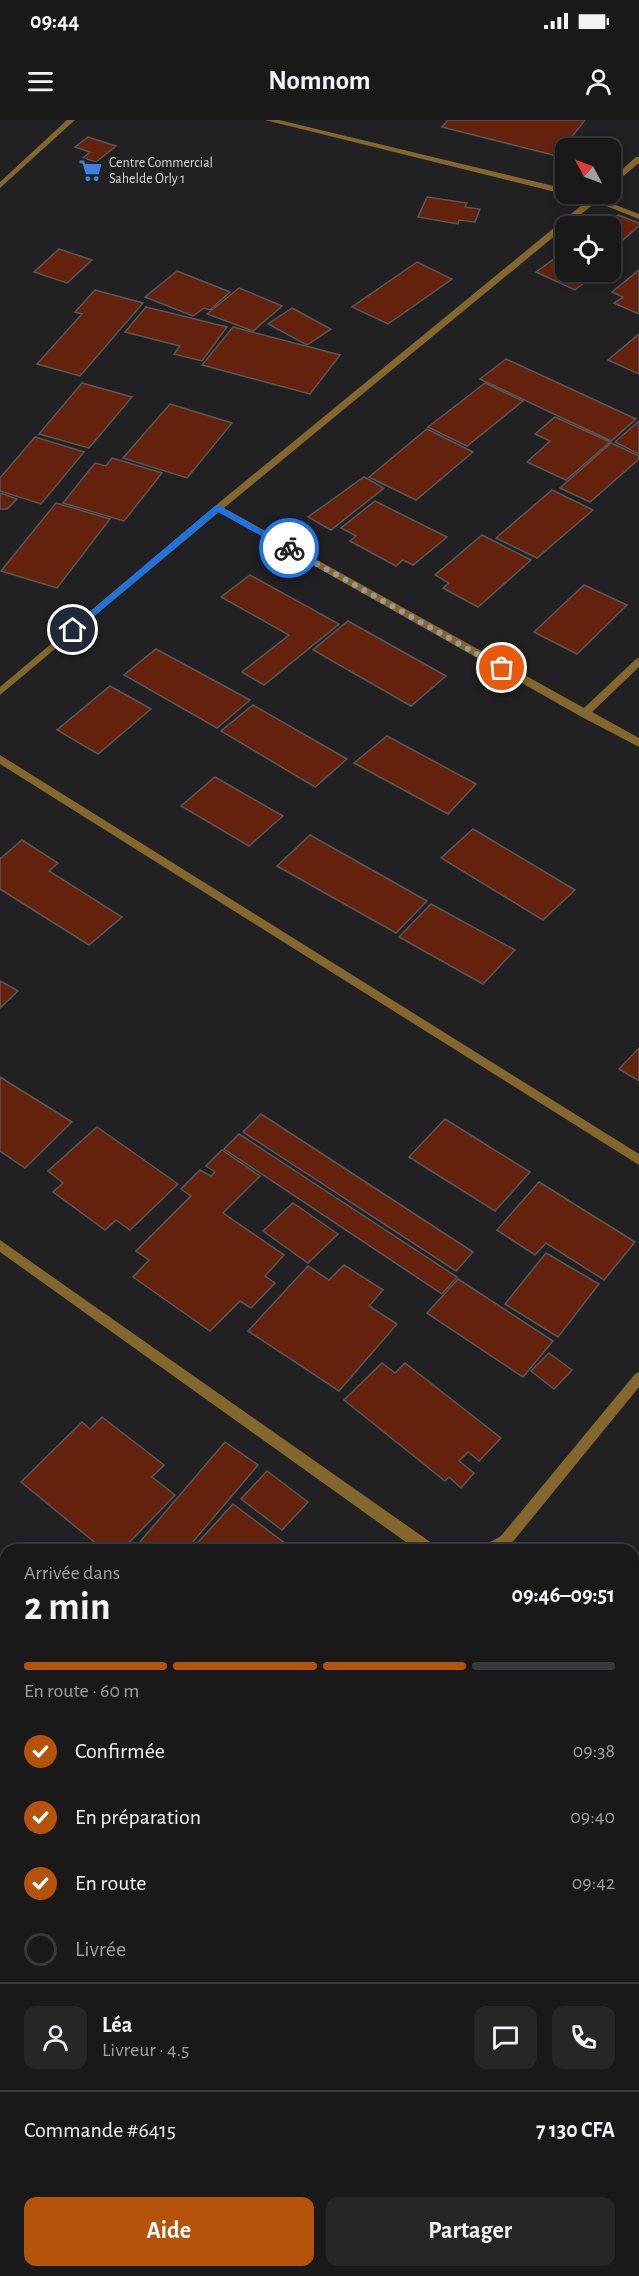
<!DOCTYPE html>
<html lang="fr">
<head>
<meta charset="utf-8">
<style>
	:root { --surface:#19191a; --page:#262627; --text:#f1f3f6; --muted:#9fa0a2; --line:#373839; --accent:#b45309 }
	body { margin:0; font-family:"Alegreya Sans",sans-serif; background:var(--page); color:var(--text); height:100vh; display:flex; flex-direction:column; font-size:22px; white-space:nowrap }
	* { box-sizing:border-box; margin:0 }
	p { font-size:20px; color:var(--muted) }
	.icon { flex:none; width:33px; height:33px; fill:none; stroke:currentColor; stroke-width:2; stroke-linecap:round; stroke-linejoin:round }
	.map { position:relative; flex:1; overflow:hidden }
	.panel { position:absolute; left:0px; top:1424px; width:639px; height:734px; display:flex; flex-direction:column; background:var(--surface); border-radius:18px 18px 0 0; box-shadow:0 3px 9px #0003,0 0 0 2px var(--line) }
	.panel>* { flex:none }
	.needle { width:39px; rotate:311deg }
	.buttons { position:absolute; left:555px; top:18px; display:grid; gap:12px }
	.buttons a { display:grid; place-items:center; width:66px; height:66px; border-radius:12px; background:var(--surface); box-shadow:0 3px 9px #0003,0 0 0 2px var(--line); font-size:30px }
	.pin { position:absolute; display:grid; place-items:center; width:51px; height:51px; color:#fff; margin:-26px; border:3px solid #fff; border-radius:50%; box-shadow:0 2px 6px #0007 }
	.courier { position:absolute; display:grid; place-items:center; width:60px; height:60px; margin:-30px; border:4px solid #1a73e8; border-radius:50%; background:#fff; color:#222; box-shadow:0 2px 8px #0007 }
	.headline em { font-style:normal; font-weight:600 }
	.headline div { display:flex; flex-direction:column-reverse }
	.headline { display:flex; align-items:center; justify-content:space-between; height:102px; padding:0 24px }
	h1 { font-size:39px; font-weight:600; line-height:45px }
	.bar { display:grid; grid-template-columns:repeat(4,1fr); gap:9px 6px; align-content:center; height:72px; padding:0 24px }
	.bar i { height:8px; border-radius:4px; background:var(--line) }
	.bar .on { background:var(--accent) }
	.bar p { grid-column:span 4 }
	.line { display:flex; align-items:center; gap:15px; padding:0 24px; border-top:2px solid var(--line) }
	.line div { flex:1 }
	.round { display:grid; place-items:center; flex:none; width:63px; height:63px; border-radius:12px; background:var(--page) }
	ol { padding:0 24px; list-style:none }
	li { display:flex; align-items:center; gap:18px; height:66px }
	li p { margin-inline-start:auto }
	li .icon { padding:6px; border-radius:50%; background:var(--accent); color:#fff; stroke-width:4 }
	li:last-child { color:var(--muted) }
	li i { width:33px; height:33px; border:3px solid var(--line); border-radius:50% }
	.action { display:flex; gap:12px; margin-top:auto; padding:12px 24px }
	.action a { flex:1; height:69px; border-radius:12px; background:var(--accent); color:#fff; font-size:24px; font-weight:600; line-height:69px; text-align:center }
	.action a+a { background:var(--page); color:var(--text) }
	.status { display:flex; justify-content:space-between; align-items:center; height:42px; padding:0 30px; background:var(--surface); direction:ltr }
	.status svg { height:16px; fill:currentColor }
	header { display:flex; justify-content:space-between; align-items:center; height:78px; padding:0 24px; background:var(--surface); font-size:27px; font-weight:600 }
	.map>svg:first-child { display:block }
	.building { fill:#64210c; stroke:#5a5857; stroke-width:1.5 }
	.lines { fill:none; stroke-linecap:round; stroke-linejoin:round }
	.street { fill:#83672c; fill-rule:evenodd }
	.route { fill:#1a73e8 }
	.done { stroke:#99999b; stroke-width:6; stroke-dasharray:0 10.8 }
	.labels { text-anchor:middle; stroke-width:5; stroke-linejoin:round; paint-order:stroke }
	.far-poi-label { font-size:14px; fill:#d9d9db; stroke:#212123; text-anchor:start }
</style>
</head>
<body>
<div class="status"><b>09:44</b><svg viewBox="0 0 49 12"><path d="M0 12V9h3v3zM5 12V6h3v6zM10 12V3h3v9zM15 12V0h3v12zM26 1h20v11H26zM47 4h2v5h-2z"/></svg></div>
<header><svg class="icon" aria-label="menu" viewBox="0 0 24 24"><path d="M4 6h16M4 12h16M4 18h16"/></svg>Nomnom<svg class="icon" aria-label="person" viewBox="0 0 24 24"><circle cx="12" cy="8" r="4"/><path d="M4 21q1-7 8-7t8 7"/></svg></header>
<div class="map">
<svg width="639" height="2156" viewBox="0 0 639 2156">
	<rect width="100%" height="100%" fill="#212123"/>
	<g class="building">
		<polygon points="448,0 585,0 557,36 442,7"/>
		<polygon points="88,17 116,26 96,42 83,38 90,32 75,27"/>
		<polygon points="427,77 467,83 465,87 480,89 475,102 459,100 458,104 418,97"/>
		<polygon points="618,95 639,103 639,106 610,131 610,106 604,106"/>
		<polygon points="59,129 92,140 67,163 34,152"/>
		<polygon points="555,138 566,143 566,152 584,152 593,156 575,170 536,152"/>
		<polygon points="417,142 452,159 388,204 352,187"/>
		<polygon points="639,150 639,194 614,183 623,177 612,172"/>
		<polygon points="177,151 230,172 210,190 204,188 193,196 145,177"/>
		<polygon points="239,168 268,180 282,186 253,211 207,194"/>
		<polygon points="95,170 143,183 80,256 37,244 82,194 75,192"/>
		<polygon points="146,187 227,207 202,241 174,234 180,226 125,212"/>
		<polygon points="292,188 331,209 307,225 268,204"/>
		<polygon points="233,207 340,235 310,274 202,245"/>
		<polygon points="639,214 639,254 608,240"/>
		<polygon points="506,239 636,299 611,321 480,259"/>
		<polygon points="82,263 132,277 89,328 39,314"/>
		<polygon points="485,263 523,281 467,326 428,307"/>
		<polygon points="170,284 232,303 187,358 123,338"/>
		<polygon points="555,297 610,322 566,360 527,342 550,321 535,314"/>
		<polygon points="639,301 639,334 615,322"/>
		<polygon points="427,309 473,332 416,380 369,357"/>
		<polygon points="35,317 84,332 41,384 0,371 0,358"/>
		<polygon points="611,323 639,336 639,339 590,382 560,368"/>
		<polygon points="112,338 162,353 124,401 63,383 95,343 106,346"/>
		<polygon points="364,357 384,368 331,410 308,397"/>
		<polygon points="552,370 593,390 537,438 496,418"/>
		<polygon points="0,373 17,379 7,389 0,389"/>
		<polygon points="375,381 447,417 413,445 403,440 396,446 350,421 356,416 341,408"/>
		<polygon points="56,383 110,399 57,468 1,451"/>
		<polygon points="482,415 531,440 478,487 443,468 449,463 435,455"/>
		<polygon points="250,455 339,504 264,565 242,552 289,515 221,477"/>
		<polygon points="584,465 627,485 577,534 534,512"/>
		<polygon points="348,501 446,556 411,586 313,530"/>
		<polygon points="156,529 250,580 217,608 124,555"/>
		<polygon points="110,566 151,589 98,634 57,610"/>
		<polygon points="253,585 347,639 315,667 221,611"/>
		<polygon points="387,616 476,664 448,694 354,643"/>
		<polygon points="215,657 283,696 249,726 181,686"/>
		<polygon points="473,709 575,770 543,800 441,738"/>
		<polygon points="310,715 427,781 396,813 277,746"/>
		<polygon points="22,720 58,743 49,751 122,797 89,825 0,769 0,739"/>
		<polygon points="431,784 515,830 483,864 399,817"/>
		<polygon points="0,861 18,871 0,888"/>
		<polygon points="639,928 639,961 619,949"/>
		<polygon points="0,957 72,1002 25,1048 0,1031"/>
		<polygon points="261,994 473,1132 456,1151 243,1012"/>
		<polygon points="445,999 530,1052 495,1091 409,1037"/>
		<polygon points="97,1007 178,1064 130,1110 116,1100 105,1110 53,1072 63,1063 48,1051"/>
		<polygon points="239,1014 457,1157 442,1174 224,1029"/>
		<polygon points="222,1030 260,1056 223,1093 284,1135 265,1156 275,1163 251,1188 240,1181 210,1211 133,1157 149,1140 136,1131 191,1076 181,1069 200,1050 211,1056 215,1052 206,1046"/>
		<polygon points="539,1062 635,1122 604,1160 546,1123 535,1135 497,1110"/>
		<polygon points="293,1083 338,1114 308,1143 263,1111"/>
		<polygon points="546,1133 599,1164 558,1217 505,1184"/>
		<polygon points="344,1145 383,1170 369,1186 397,1204 339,1271 248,1211 308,1146 329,1160"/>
		<polygon points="458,1159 553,1221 523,1257 427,1193"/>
		<polygon points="549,1233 572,1250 554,1269 531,1251"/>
		<polygon points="382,1243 395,1253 405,1243 501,1318 479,1341 468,1332 459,1341 474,1353 461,1368 449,1357 445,1361 344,1280"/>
		<polygon points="102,1297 164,1345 152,1357 175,1375 122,1430 104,1430 21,1362 82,1302 90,1309"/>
		<polygon points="225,1322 258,1345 186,1430 133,1430"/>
		<polygon points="267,1351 308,1382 282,1410 241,1379"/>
		<polygon points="233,1384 294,1430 191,1430"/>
		<polygon points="0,1443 6,1448 6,1520 0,1515"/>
	</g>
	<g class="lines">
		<g class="street">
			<polygon points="67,0 75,0 0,68 0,62"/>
			<polygon points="265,0 279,0 566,69 566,74 593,76 597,74 605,74 600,79 639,94 639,99 596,82 224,388 584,588 636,539 639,538 639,547 592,592 639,618 639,627 580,596 219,392 0,575 0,567 215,386 588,80"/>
			<polygon points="636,37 639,37 639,43 610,67 610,60"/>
			<polygon points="0,635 639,1034 639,1045 0,644"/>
			<polygon points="0,1120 436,1426 437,1430 417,1430 0,1132"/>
			<polygon points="639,1252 639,1267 511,1424 502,1430 482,1430 483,1426 501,1416 635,1254"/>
			<polygon points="0,1745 6,1747 6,1764 0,1762"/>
		</g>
	</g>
	<polygon class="route" points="215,386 220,386 293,428 287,430 218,392 75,512 70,512 70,509"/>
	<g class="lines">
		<polyline class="done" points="289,428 502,548"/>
	</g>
	<defs>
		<symbol id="supermarket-bare" viewBox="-9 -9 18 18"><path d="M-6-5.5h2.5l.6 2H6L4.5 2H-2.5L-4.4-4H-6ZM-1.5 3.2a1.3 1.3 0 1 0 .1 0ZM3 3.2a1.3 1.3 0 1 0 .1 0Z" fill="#3f7fe0" stroke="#212123" stroke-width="2.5" paint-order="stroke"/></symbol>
	</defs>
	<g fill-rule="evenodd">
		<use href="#supermarket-bare" x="74" y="34" width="33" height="33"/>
	</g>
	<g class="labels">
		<g class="far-poi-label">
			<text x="109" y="47">Centre Commercial<tspan x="109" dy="16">Sahelde Orly 1</tspan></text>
		</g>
	</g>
</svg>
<div class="buttons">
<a><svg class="needle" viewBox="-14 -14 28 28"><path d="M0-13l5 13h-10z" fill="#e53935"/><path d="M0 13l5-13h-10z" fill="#9fa0a2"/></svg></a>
<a><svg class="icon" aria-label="locate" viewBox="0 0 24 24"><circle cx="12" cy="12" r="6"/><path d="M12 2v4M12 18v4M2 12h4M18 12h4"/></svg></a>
</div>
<div class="pin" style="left:502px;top:548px;background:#ea580c"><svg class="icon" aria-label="bag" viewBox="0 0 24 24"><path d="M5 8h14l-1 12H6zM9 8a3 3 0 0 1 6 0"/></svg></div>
<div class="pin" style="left:73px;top:510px;background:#1f2937"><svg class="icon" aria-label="home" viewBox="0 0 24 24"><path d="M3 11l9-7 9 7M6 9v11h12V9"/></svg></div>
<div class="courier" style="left:289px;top:428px"><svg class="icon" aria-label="bike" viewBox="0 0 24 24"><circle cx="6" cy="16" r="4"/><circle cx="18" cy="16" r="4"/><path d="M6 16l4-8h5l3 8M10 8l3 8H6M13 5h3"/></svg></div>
<section class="panel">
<div class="headline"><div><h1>2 min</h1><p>Arrivée dans</p></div><em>09:46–09:51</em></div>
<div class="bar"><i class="on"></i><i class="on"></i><i class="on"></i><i></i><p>En route · 60 m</p></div>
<ol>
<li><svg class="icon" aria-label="check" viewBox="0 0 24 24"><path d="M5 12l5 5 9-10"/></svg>Confirmée<p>09:38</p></li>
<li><svg class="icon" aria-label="check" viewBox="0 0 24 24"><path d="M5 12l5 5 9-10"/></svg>En préparation<p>09:40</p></li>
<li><svg class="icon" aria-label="check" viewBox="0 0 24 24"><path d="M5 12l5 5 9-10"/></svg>En route<p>09:42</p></li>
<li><i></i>Livrée</li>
</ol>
<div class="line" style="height:108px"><a class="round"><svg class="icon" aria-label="person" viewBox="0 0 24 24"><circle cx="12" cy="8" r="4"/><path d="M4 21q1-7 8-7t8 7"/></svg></a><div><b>Léa</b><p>Livreur · 4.5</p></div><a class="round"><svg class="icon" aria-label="chat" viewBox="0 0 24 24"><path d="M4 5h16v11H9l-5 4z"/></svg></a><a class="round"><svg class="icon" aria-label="phone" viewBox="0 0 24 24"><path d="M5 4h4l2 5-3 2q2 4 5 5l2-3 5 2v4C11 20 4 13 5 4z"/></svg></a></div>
<div class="line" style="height:78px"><div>Commande #6415</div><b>7 130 CFA</b></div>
<div class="action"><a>Aide</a><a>Partager</a></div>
</section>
</div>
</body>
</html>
